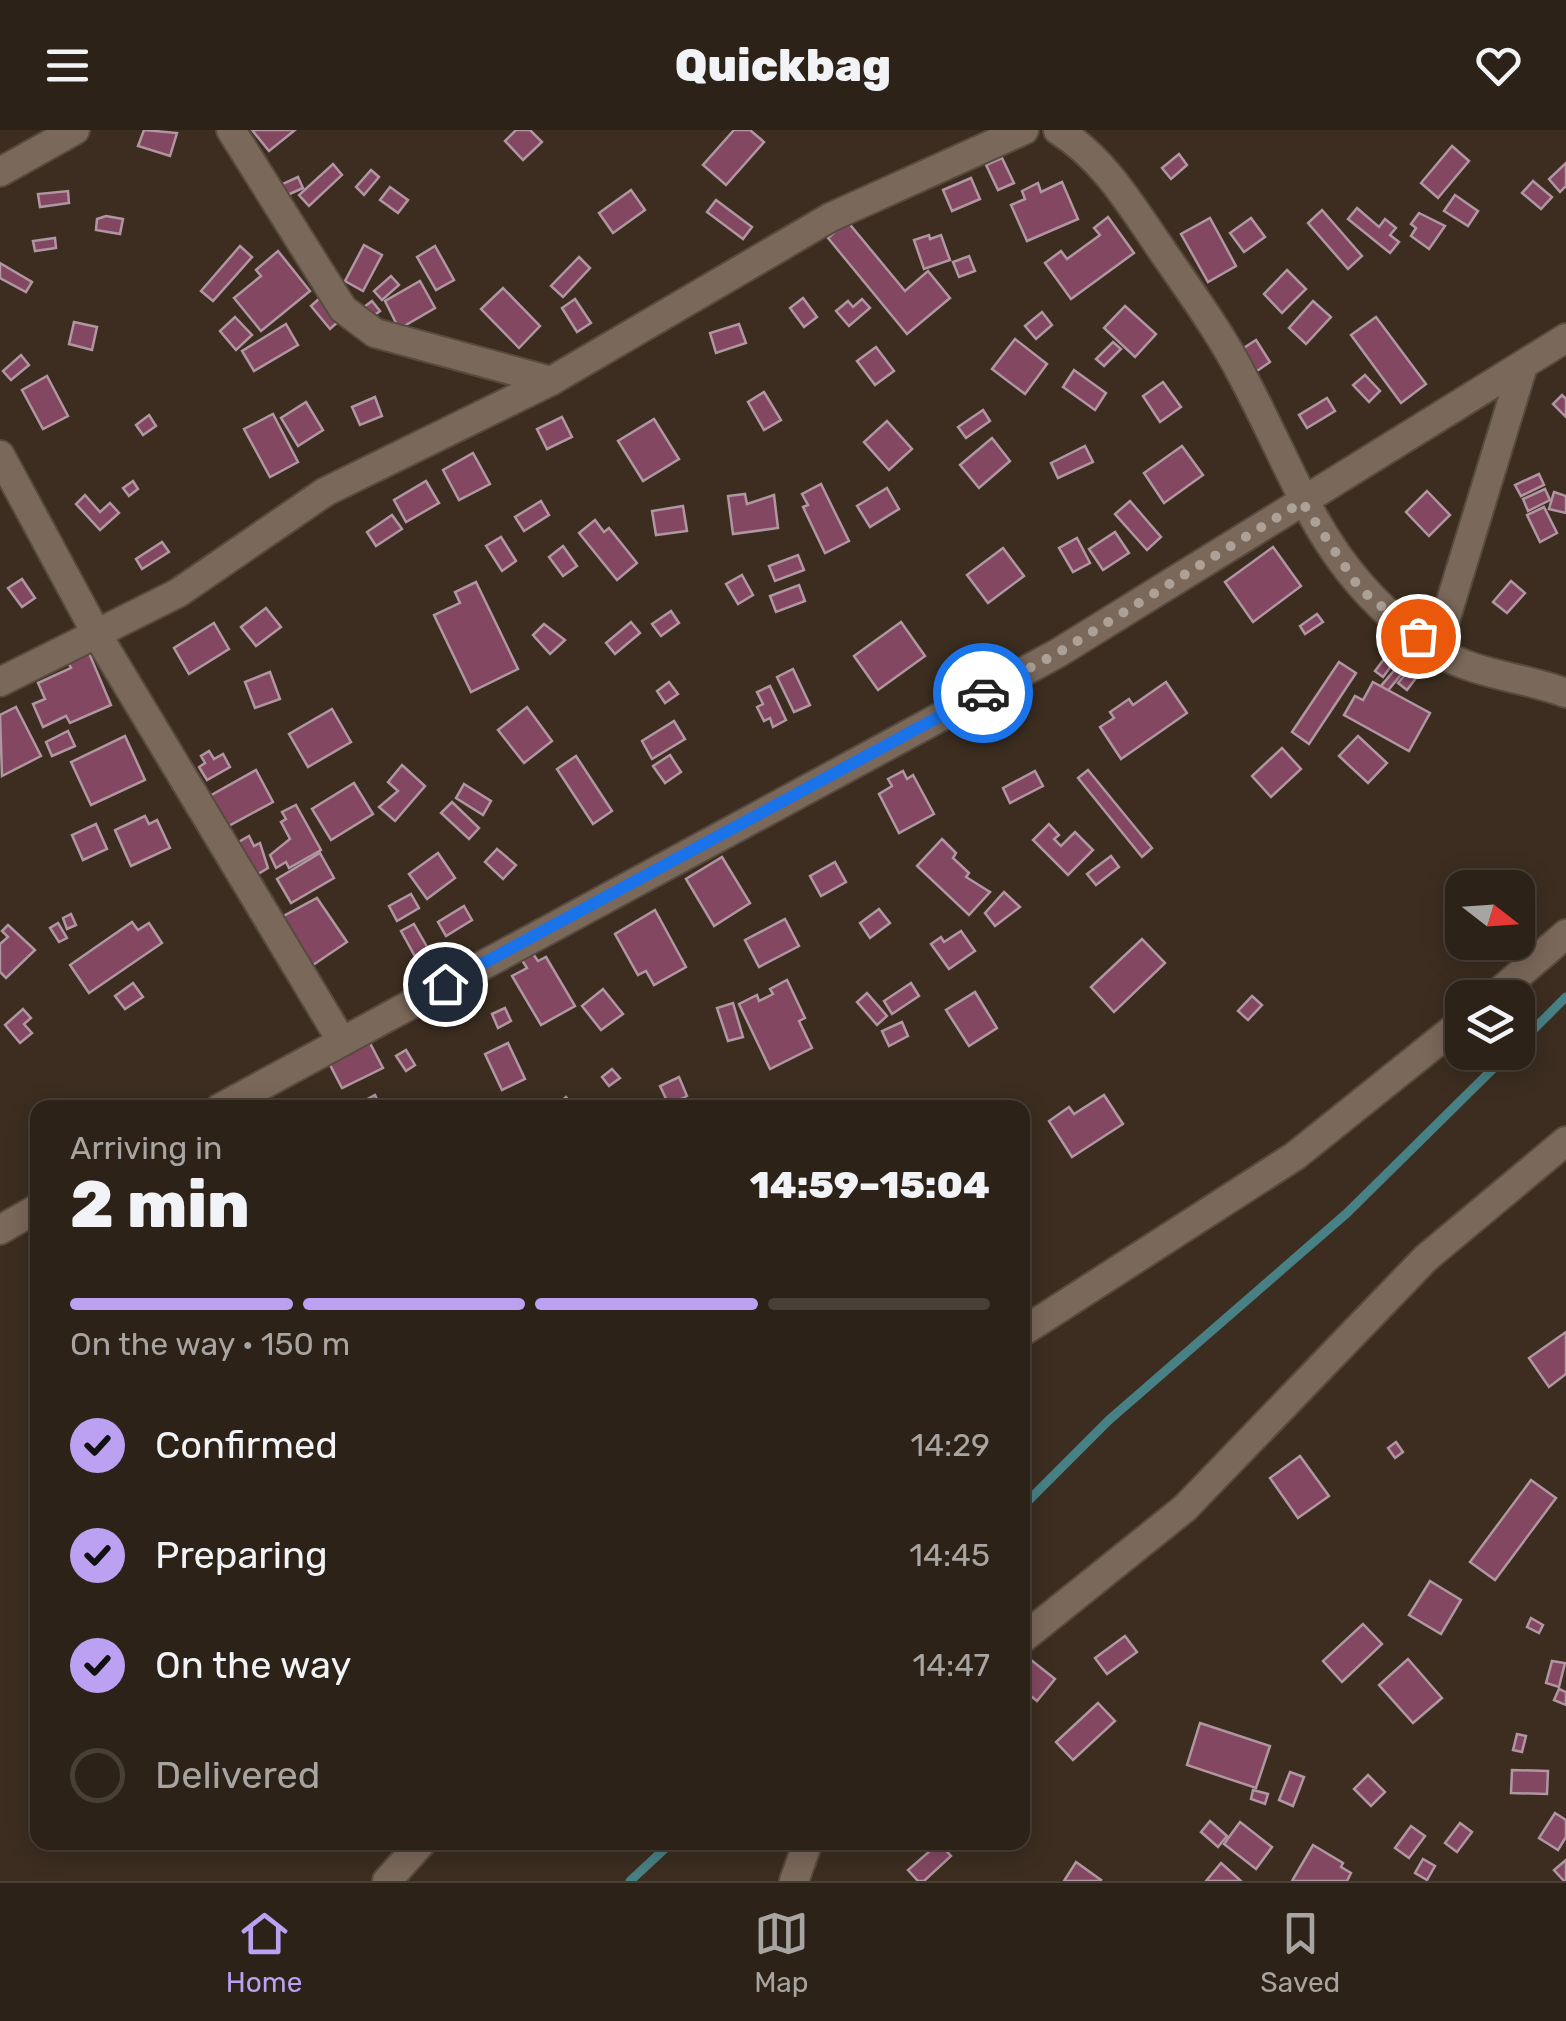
<!DOCTYPE html>
<html lang="en">
<head>
<meta charset="utf-8">
<style>
	:root { --surface:#2d2218; --page:#392f25; --text:#f1f3f6; --muted:#a7a4a2; --line:#483f37; --accent:#bca0f2 }
	body { margin:0; font-family:Rubik,sans-serif; background:var(--page); color:var(--text); height:100vh; display:flex; flex-direction:column; font-size:38px; white-space:nowrap }
	* { box-sizing:border-box; margin:0 }
	p { font-size:32px; color:var(--muted) }
	.icon { flex:none; width:55px; height:55px; fill:none; stroke:currentColor; stroke-width:2; stroke-linecap:round; stroke-linejoin:round }
	.map { position:relative; flex:1; overflow:hidden }
	.drawer { position:absolute; left:30px; top:970px; width:1000px; height:750px; display:flex; flex-direction:column; background:var(--surface); border-radius:20px; box-shadow:0 5px 25px #0003,0 0 0 2px var(--line) }
	.drawer>* { flex:none }
	.needle { width:65px; rotate:107deg }
	.buttons { position:absolute; left:1445px; top:740px; display:grid; gap:20px }
	.buttons a { display:grid; place-items:center; width:90px; height:90px; border-radius:20px; background:var(--surface); box-shadow:0 5px 25px #0003,0 0 0 2px var(--line); font-size:50px }
	.pin { position:absolute; display:grid; place-items:center; width:85px; height:85px; color:#fff; margin:-42px; border:5px solid #fff; border-radius:50%; box-shadow:0 2px 10px #0007 }
	.courier { position:absolute; display:grid; place-items:center; width:100px; height:100px; margin:-50px; border:8px solid #1a73e8; border-radius:50%; background:#fff; color:#222; box-shadow:0 2px 12px #0007 }
	.overview em { font-style:normal; font-weight:800 }
	.overview div { display:flex; flex-direction:column-reverse }
	.overview { display:flex; align-items:center; justify-content:space-between; height:170px; padding:0 40px }
	h1 { font-size:65px; font-weight:800; line-height:75px }
	.bar { display:grid; grid-template-columns:repeat(4,1fr); gap:15px 10px; align-content:center; height:120px; padding:0 40px }
	.bar i { height:12px; border-radius:8px; background:var(--line) }
	.bar .active { background:var(--accent) }
	.bar p { grid-column:span 4 }
	ol { padding:0 40px; list-style:none }
	li { display:flex; align-items:center; gap:30px; height:110px }
	li p { margin-inline-start:auto }
	li .icon { padding:10px; border-radius:50%; background:var(--accent); color:#111; stroke-width:4 }
	li:last-child { color:var(--muted) }
	li i { width:55px; height:55px; border:5px solid var(--line); border-radius:50% }
	header { display:flex; justify-content:space-between; align-items:center; height:130px; padding:0 40px; background:var(--surface); font-size:45px; font-weight:800 }
	.tab-bar { display:flex; justify-content:space-around; align-items:center; height:140px; border-top:2px solid var(--line); background:var(--surface); font-size:28px; color:var(--muted) }
	.tab-bar a { display:grid; justify-items:center; gap:5px }
	.tab-bar .active { color:var(--accent) }
	.map>svg:first-child { display:block }
	.lines { fill:none; stroke-linecap:round; stroke-linejoin:round }
	.stream { stroke:#488185; stroke-width:9 }
	.building { fill:#844762; stroke:#af96a0; stroke-width:2.5 }
	.minor-casing { stroke:#574a3e; stroke-width:32 }
	.minor { stroke:#7a685a; stroke-width:28 }
	.done { stroke:#ada197; stroke-width:10; stroke-dasharray:0 18 }
	.route { stroke:#1a73e8; stroke-width:12 }
</style>
</head>
<body>
<header><svg class="icon" aria-label="menu" viewBox="0 0 24 24"><path d="M4 6h16M4 12h16M4 18h16"/></svg>Quickbag<svg class="icon" aria-label="heart" viewBox="0 0 24 24"><path d="M12 20l-8-8c-3-5 5-10 8-4 3-6 11-1 8 4z"/></svg></header>
<div class="map">
<svg width="1566" height="1751" viewBox="0 0 1566 1751">
	<rect width="100%" height="100%" fill="#3c2d20"/>
	<g class="lines">
		<g class="stream">
			<polyline points="1518,915 1566,867"/>
			<polyline points="1022,1377 1109,1290 1347,1083 1510,922"/>
			<polyline points="630,1751 672,1712"/>
		</g>
	</g>
	<g class="building">
		<polygon points="144,0 177,3 170,26 138,16"/>
		<polygon points="252,0 295,0 269,21"/>
		<polygon points="516,0 530,0 542,12 523,30 505,11"/>
		<polygon points="734,0 750,0 764,12 726,55 703,35"/>
		<polygon points="1452,16 1469,31 1438,68 1421,53"/>
		<polygon points="1179,24 1187,35 1171,49 1162,38"/>
		<polygon points="1002,28 1014,53 998,60 986,35"/>
		<polygon points="1566,33 1566,56 1560,62 1549,49"/>
		<polygon points="333,34 342,45 309,76 299,65"/>
		<polygon points="371,40 379,47 364,65 356,57"/>
		<polygon points="298,47 303,58 283,67 278,56"/>
		<polygon points="971,48 980,69 952,81 943,60"/>
		<polygon points="1533,51 1552,67 1541,79 1522,63"/>
		<polygon points="1062,52 1078,89 1027,111 1011,75 1025,69 1022,61 1038,53 1041,62"/>
		<polygon points="390,57 408,70 398,83 380,70"/>
		<polygon points="631,60 645,80 613,103 599,83"/>
		<polygon points="68,61 69,73 40,77 38,64"/>
		<polygon points="1455,65 1478,81 1468,96 1444,81"/>
		<polygon points="716,70 752,97 743,109 707,82"/>
		<polygon points="1357,78 1379,97 1385,89 1396,98 1390,105 1399,112 1390,123 1348,89"/>
		<polygon points="1322,80 1362,126 1348,139 1308,93"/>
		<polygon points="1419,83 1445,96 1429,119 1411,106 1416,98 1411,94"/>
		<polygon points="106,86 123,89 120,104 96,100 97,89"/>
		<polygon points="1108,87 1134,123 1071,169 1045,133 1061,121 1067,129 1100,105 1094,98"/>
		<polygon points="1210,88 1236,136 1208,152 1181,104"/>
		<polygon points="1251,88 1265,107 1244,122 1230,103"/>
		<polygon points="847,91 905,161 928,141 950,168 907,204 828,108"/>
		<polygon points="929,105 930,109 941,105 950,130 924,139 914,110"/>
		<polygon points="55,108 56,118 35,121 33,111"/>
		<polygon points="364,115 382,125 363,161 345,151"/>
		<polygon points="240,116 252,127 213,171 201,161"/>
		<polygon points="435,116 454,150 436,160 417,127"/>
		<polygon points="278,121 310,161 261,201 234,168 261,146 256,140"/>
		<polygon points="969,126 975,141 959,147 953,132"/>
		<polygon points="579,127 590,138 563,167 551,156"/>
		<polygon points="0,133 32,152 26,162 0,148"/>
		<polygon points="1287,140 1306,159 1282,183 1264,164"/>
		<polygon points="391,146 399,155 382,170 374,161"/>
		<polygon points="420,151 435,178 399,199 385,171"/>
		<polygon points="503,158 540,196 519,218 481,179"/>
		<polygon points="321,167 340,190 330,199 311,176"/>
		<polygon points="803,168 817,187 804,197 790,178"/>
		<polygon points="575,169 591,193 577,202 562,178"/>
		<polygon points="862,169 870,178 849,196 836,181 848,171 853,177"/>
		<polygon points="372,171 380,181 364,193 356,183"/>
		<polygon points="1313,171 1331,187 1306,214 1289,198"/>
		<polygon points="1125,176 1156,204 1135,227 1104,198"/>
		<polygon points="1042,182 1052,195 1036,209 1025,196"/>
		<polygon points="235,187 252,205 236,220 220,201"/>
		<polygon points="1376,187 1426,254 1401,273 1351,205"/>
		<polygon points="74,192 97,197 92,220 69,214"/>
		<polygon points="286,194 298,215 254,241 242,221"/>
		<polygon points="739,194 746,213 716,223 710,203"/>
		<polygon points="1015,209 1047,234 1025,264 992,239"/>
		<polygon points="1256,210 1270,232 1254,243 1239,221"/>
		<polygon points="1113,212 1121,219 1104,236 1096,229"/>
		<polygon points="876,217 894,241 875,255 857,231"/>
		<polygon points="21,225 29,235 11,250 3,241"/>
		<polygon points="1074,240 1106,263 1095,280 1063,257"/>
		<polygon points="1365,245 1380,261 1369,272 1353,255"/>
		<polygon points="47,246 68,286 43,299 22,260"/>
		<polygon points="1163,252 1181,277 1160,292 1143,266"/>
		<polygon points="764,262 781,290 764,300 748,272"/>
		<polygon points="1562,265 1566,269 1566,287 1553,274"/>
		<polygon points="375,267 382,286 360,295 352,277"/>
		<polygon points="1327,268 1335,281 1307,298 1299,285"/>
		<polygon points="306,272 323,300 298,316 281,288"/>
		<polygon points="983,280 990,291 966,308 958,297"/>
		<polygon points="273,284 298,332 270,347 244,299"/>
		<polygon points="149,285 156,296 143,305 136,295"/>
		<polygon points="562,287 572,307 547,319 537,299"/>
		<polygon points="654,289 679,329 643,351 618,311"/>
		<polygon points="887,291 912,319 889,340 864,312"/>
		<polygon points="992,308 1010,331 979,358 960,335"/>
		<polygon points="1085,316 1093,332 1058,348 1051,333"/>
		<polygon points="1182,316 1203,345 1164,373 1144,343"/>
		<polygon points="473,323 490,354 459,370 443,340"/>
		<polygon points="1539,344 1544,355 1521,366 1515,355"/>
		<polygon points="133,351 138,359 129,366 123,358"/>
		<polygon points="426,351 439,373 406,392 394,370"/>
		<polygon points="821,354 849,411 825,423 803,377 808,375 802,364"/>
		<polygon points="887,358 899,379 870,397 857,376"/>
		<polygon points="1545,359 1550,370 1528,381 1523,369"/>
		<polygon points="1427,361 1450,385 1429,406 1406,382"/>
		<polygon points="1554,362 1566,366 1566,383 1549,379"/>
		<polygon points="745,364 747,374 774,365 778,398 733,404 728,366"/>
		<polygon points="85,365 100,382 110,373 119,383 100,400 76,374"/>
		<polygon points="541,371 549,385 524,401 515,387"/>
		<polygon points="1130,371 1161,407 1147,420 1115,384"/>
		<polygon points="683,376 687,401 656,405 652,381"/>
		<polygon points="1544,377 1557,403 1540,412 1527,385"/>
		<polygon points="392,385 402,399 376,416 367,402"/>
		<polygon points="595,390 604,402 609,398 637,433 617,450 579,403"/>
		<polygon points="1115,402 1129,423 1103,440 1089,419"/>
		<polygon points="501,407 516,431 502,441 486,416"/>
		<polygon points="1077,408 1090,433 1073,442 1059,418"/>
		<polygon points="162,412 169,422 142,439 136,429"/>
		<polygon points="563,416 577,436 563,446 549,427"/>
		<polygon points="1273,417 1301,456 1253,492 1225,452"/>
		<polygon points="1003,418 1024,446 988,473 967,445"/>
		<polygon points="798,425 804,440 775,451 769,436"/>
		<polygon points="742,445 753,465 738,474 726,454"/>
		<polygon points="22,449 35,468 22,477 8,458"/>
		<polygon points="1511,451 1525,463 1507,483 1493,472"/>
		<polygon points="476,452 518,539 471,562 434,485 460,473 455,462"/>
		<polygon points="799,455 805,471 776,482 770,466"/>
		<polygon points="266,478 281,497 256,516 241,497"/>
		<polygon points="671,481 679,493 661,506 652,494"/>
		<polygon points="1317,484 1323,492 1305,504 1300,496"/>
		<polygon points="631,492 640,503 615,524 606,513"/>
		<polygon points="901,492 925,526 878,560 854,526"/>
		<polygon points="214,493 229,519 189,544 174,518"/>
		<polygon points="544,494 565,510 550,524 533,505"/>
		<polygon points="1390,521 1398,527 1383,547 1375,541"/>
		<polygon points="89,523 111,575 70,593 66,586 43,597 33,574 45,569 38,553 71,538 68,532"/>
		<polygon points="1339,532 1356,543 1309,614 1292,602"/>
		<polygon points="1397,537 1403,542 1387,562 1381,556"/>
		<polygon points="1411,538 1419,544 1407,560 1398,553"/>
		<polygon points="793,539 810,575 794,582 777,547"/>
		<polygon points="270,542 280,569 255,578 245,552"/>
		<polygon points="669,552 678,564 665,573 657,561"/>
		<polygon points="1166,552 1187,583 1121,629 1100,597 1114,588 1110,582 1129,569 1133,575"/>
		<polygon points="1373,552 1430,583 1409,621 1344,585 1355,566 1363,570"/>
		<polygon points="770,556 786,590 773,597 770,588 764,591 757,577 763,574 757,562"/>
		<polygon points="16,577 41,626 2,646 0,585"/>
		<polygon points="527,577 552,611 524,633 498,600"/>
		<polygon points="332,579 351,612 308,637 289,604"/>
		<polygon points="674,591 685,609 652,629 642,611"/>
		<polygon points="68,601 75,616 52,626 46,612"/>
		<polygon points="125,606 145,650 91,675 71,632"/>
		<polygon points="1358,606 1387,633 1368,653 1339,626"/>
		<polygon points="1282,618 1301,639 1271,667 1252,646"/>
		<polygon points="209,621 214,629 223,624 230,637 207,650 199,637 205,633 201,626"/>
		<polygon points="670,625 681,642 665,653 653,636"/>
		<polygon points="576,626 612,681 593,694 557,639"/>
		<polygon points="402,635 425,656 395,691 379,677 398,661 388,652"/>
		<polygon points="256,640 273,672 223,699 206,668"/>
		<polygon points="1088,640 1152,718 1142,727 1078,648"/>
		<polygon points="903,641 907,649 913,645 934,684 899,703 879,664 892,656 888,649"/>
		<polygon points="1035,641 1043,656 1010,673 1003,658"/>
		<polygon points="354,653 373,684 331,710 312,679"/>
		<polygon points="464,654 491,671 483,685 456,668"/>
		<polygon points="452,672 479,698 469,709 441,683"/>
		<polygon points="296,675 321,720 289,738 286,732 276,738 270,725 290,709 281,692 286,689 282,682"/>
		<polygon points="145,686 149,694 157,690 170,718 131,736 115,700"/>
		<polygon points="96,694 107,719 83,730 72,705"/>
		<polygon points="1049,694 1059,705 1054,709 1061,716 1075,702 1093,720 1068,745 1033,710"/>
		<polygon points="249,706 254,716 260,713 268,738 250,749 230,717"/>
		<polygon points="942,709 956,723 953,728 969,743 966,747 990,762 969,785 917,736"/>
		<polygon points="497,719 516,735 503,749 485,732"/>
		<polygon points="320,723 334,748 291,773 277,749"/>
		<polygon points="438,723 455,748 427,769 409,744"/>
		<polygon points="1111,726 1119,737 1096,755 1087,744"/>
		<polygon points="722,727 750,773 714,796 686,749"/>
		<polygon points="835,732 846,752 821,766 810,746"/>
		<polygon points="1004,762 1020,777 995,796 985,783"/>
		<polygon points="411,764 419,778 397,791 389,776"/>
		<polygon points="317,768 347,812 310,837 278,789"/>
		<polygon points="464,776 472,790 446,806 438,792"/>
		<polygon points="879,779 890,793 870,808 860,793"/>
		<polygon points="655,780 686,837 654,855 646,841 638,845 615,804"/>
		<polygon points="71,784 76,795 67,799 63,788"/>
		<polygon points="785,789 799,816 759,837 745,810"/>
		<polygon points="132,792 138,800 149,793 162,813 89,863 70,835"/>
		<polygon points="58,793 67,808 59,812 50,798"/>
		<polygon points="414,794 430,822 417,830 401,801"/>
		<polygon points="8,795 35,820 6,848 0,842 0,814 8,807 2,801"/>
		<polygon points="961,801 975,821 949,839 931,814 941,807 944,812"/>
		<polygon points="1142,809 1165,833 1114,882 1091,857"/>
		<polygon points="531,821 538,831 546,827 575,876 541,895 512,846 527,838 520,827"/>
		<polygon points="787,850 805,888 799,891 812,918 770,939 739,874 757,865 759,871 773,864 770,859"/>
		<polygon points="133,853 143,867 125,879 115,866"/>
		<polygon points="911,853 919,866 892,884 884,871"/>
		<polygon points="603,859 623,884 601,900 582,876"/>
		<polygon points="975,862 997,898 969,916 946,880"/>
		<polygon points="867,863 887,886 877,895 857,872"/>
		<polygon points="1252,866 1262,875 1248,890 1238,881"/>
		<polygon points="733,873 743,907 728,911 717,878"/>
		<polygon points="505,878 511,891 498,898 492,884"/>
		<polygon points="23,879 31,888 24,894 32,903 20,913 5,895"/>
		<polygon points="902,892 908,906 889,916 882,901"/>
		<polygon points="370,913 383,938 342,958 329,933"/>
		<polygon points="508,913 525,949 502,960 485,924"/>
		<polygon points="406,920 415,935 406,941 396,926"/>
		<polygon points="612,939 620,948 609,956 602,947"/>
		<polygon points="679,947 687,966 669,975 660,956"/>
		<polygon points="375,965 381,978 362,978 360,973"/>
		<polygon points="1104,965 1123,994 1072,1027 1049,991 1069,977 1074,984"/>
		<polygon points="566,967 574,978 553,978"/>
		<polygon points="1566,1202 1566,1244 1549,1257 1529,1228"/>
		<polygon points="1396,1312 1403,1322 1395,1328 1388,1318"/>
		<polygon points="1300,1326 1329,1366 1298,1388 1270,1348"/>
		<polygon points="1531,1350 1556,1368 1495,1450 1470,1432"/>
		<polygon points="1430,1451 1461,1470 1441,1504 1409,1485"/>
		<polygon points="1531,1488 1543,1495 1539,1503 1527,1497"/>
		<polygon points="1363,1494 1382,1514 1342,1552 1323,1531"/>
		<polygon points="1125,1506 1137,1522 1107,1544 1095,1528"/>
		<polygon points="1026,1526 1055,1549 1037,1571 1022,1559"/>
		<polygon points="1408,1529 1442,1568 1413,1593 1379,1555"/>
		<polygon points="1552,1531 1565,1533 1559,1557 1546,1553"/>
		<polygon points="1559,1559 1566,1562 1566,1575 1554,1570"/>
		<polygon points="1098,1573 1115,1591 1073,1630 1056,1612"/>
		<polygon points="1200,1593 1270,1616 1256,1658 1187,1635"/>
		<polygon points="1517,1604 1526,1606 1522,1622 1513,1620"/>
		<polygon points="1512,1640 1548,1641 1547,1664 1511,1663"/>
		<polygon points="1290,1642 1304,1647 1293,1676 1279,1670"/>
		<polygon points="1368,1645 1385,1662 1371,1676 1354,1659"/>
		<polygon points="1253,1660 1268,1664 1265,1674 1251,1669"/>
		<polygon points="1555,1683 1566,1690 1566,1707 1558,1720 1539,1708"/>
		<polygon points="1210,1691 1227,1706 1218,1717 1201,1702"/>
		<polygon points="1240,1692 1272,1717 1256,1739 1224,1714"/>
		<polygon points="1460,1693 1472,1702 1457,1722 1445,1713"/>
		<polygon points="1411,1696 1425,1706 1409,1728 1395,1718"/>
		<polygon points="939,1713 951,1726 924,1751 918,1751 908,1740"/>
		<polygon points="1313,1715 1343,1733 1341,1737 1351,1743 1347,1751 1292,1751"/>
		<polygon points="1423,1729 1435,1736 1427,1750 1415,1743"/>
		<polygon points="1566,1730 1566,1751 1564,1751 1554,1740"/>
		<polygon points="1076,1732 1101,1750 1100,1751 1064,1751"/>
		<polygon points="1221,1733 1241,1751 1206,1751"/>
	</g>
	<g class="lines">
		<defs>
			<g id="minor">
				<polyline points="231,0 343,179 375,203 551,251"/>
				<path d="M1058,0c45,29 69,69 99,113 29,43 62,87 86,134 59,111 81,200 194,274 38,24 87,26 129,42"/>
				<polyline points="0,42 75,0"/>
				<polyline points="0,325 95,501 341,910"/>
				<polyline points="1436,520 1522,239"/>
				<polyline points="0,552 178,463 325,362 551,251 831,87 1024,0"/>
				<polyline points="1492,868 1566,804"/>
				<polyline points="220,978 1058,523 1566,208"/>
				<polyline points="0,1100 38,1078"/>
				<polyline points="1022,1202 1295,1026 1462,892"/>
				<polyline points="1022,1509 1185,1378 1426,1128 1566,1011"/>
				<polyline points="387,1751 422,1712"/>
				<polyline points="794,1751 808,1712"/>
			</g>
		</defs>
		<use href="#minor" class="minor-casing"/>
		<use href="#minor" class="minor"/>
	</g>
	<g class="lines">
		<polyline class="done" points="983,563 1058,523 1302,372 1360,459 1418,506"/>
		<polyline class="route" points="445,854 983,563"/>
	</g>
</svg>
<div class="buttons">
<a><svg class="needle" viewBox="-14 -14 28 28"><path d="M0-13l5 13h-10z" fill="#e53935"/><path d="M0 13l5-13h-10z" fill="#a7a4a2"/></svg></a>
<a><svg class="icon" aria-label="layers" viewBox="0 0 24 24"><path d="M12 4l9 5-9 5-9-5zM3 14l9 5 9-5"/></svg></a>
</div>
<div class="pin" style="left:1418px;top:506px;background:#ea580c"><svg class="icon" aria-label="bag" viewBox="0 0 24 24"><path d="M5 8h14l-1 12H6zM9 8a3 3 0 0 1 6 0"/></svg></div>
<div class="pin" style="left:445px;top:854px;background:#1f2937"><svg class="icon" aria-label="home" viewBox="0 0 24 24"><path d="M3 11l9-7 9 7M6 9v11h12V9"/></svg></div>
<div class="courier" style="left:983px;top:563px"><svg class="icon" aria-label="car" viewBox="0 0 24 24"><path d="M5 17H2v-5l4-1 3-4h7l3 4 3 1v5h-3M9 17h6M6 11h13"/><circle cx="7" cy="17" r="2"/><circle cx="17" cy="17" r="2"/></svg></div>
<section class="drawer">
<div class="overview"><div><h1>2 min</h1><p>Arriving in</p></div><em>14:59–15:04</em></div>
<div class="bar"><i class="active"></i><i class="active"></i><i class="active"></i><i></i><p>On the way · 150 m</p></div>
<ol>
<li><svg class="icon" aria-label="check" viewBox="0 0 24 24"><path d="M5 12l5 5 9-10"/></svg>Confirmed<p>14:29</p></li>
<li><svg class="icon" aria-label="check" viewBox="0 0 24 24"><path d="M5 12l5 5 9-10"/></svg>Preparing<p>14:45</p></li>
<li><svg class="icon" aria-label="check" viewBox="0 0 24 24"><path d="M5 12l5 5 9-10"/></svg>On the way<p>14:47</p></li>
<li><i></i>Delivered</li>
</ol>
</section>
</div>
<nav class="tab-bar">
<a class="active"><svg class="icon" aria-label="home" viewBox="0 0 24 24"><path d="M3 11l9-7 9 7M6 9v11h12V9"/></svg>Home</a>
<a><svg class="icon" aria-label="map" viewBox="0 0 24 24"><path d="M3 6l6-2 6 2 6-2v14l-6 2-6-2-6 2zM9 4v14M15 6v14"/></svg>Map</a>
<a><svg class="icon" aria-label="saved" viewBox="0 0 24 24"><path d="M7 4h10v16l-5-4-5 4z"/></svg>Saved</a>
</nav>
</body>
</html>
